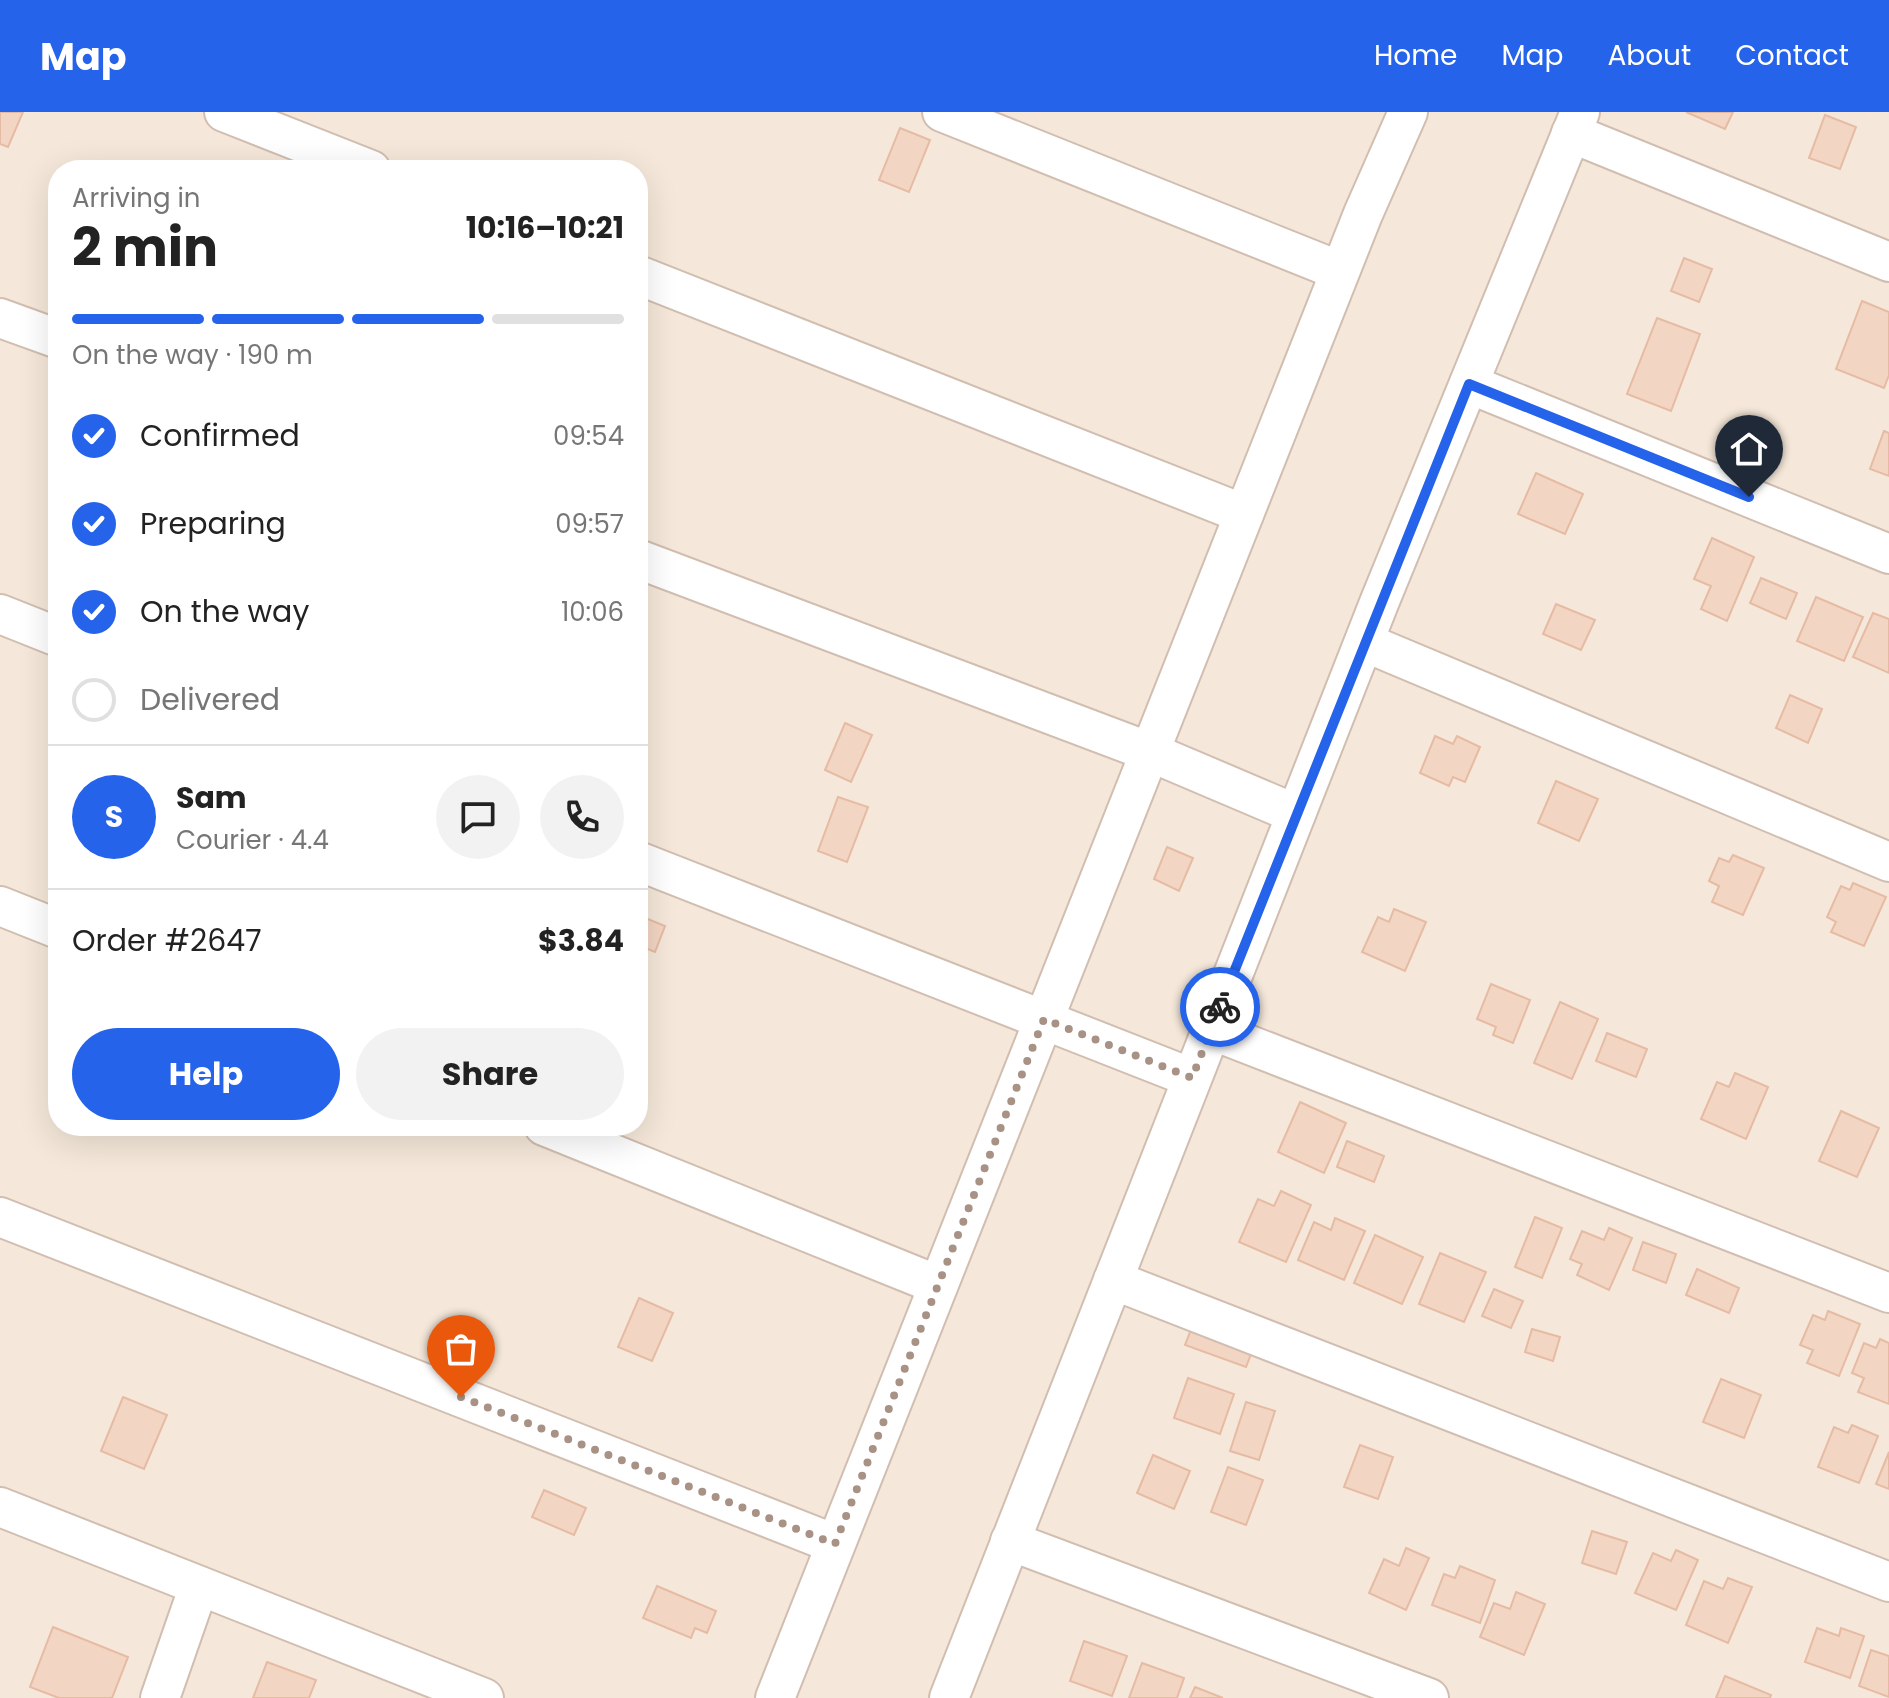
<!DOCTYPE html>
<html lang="en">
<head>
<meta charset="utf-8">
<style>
	:root { --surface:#fff; --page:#f2f2f2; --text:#222; --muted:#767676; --line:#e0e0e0; --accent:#2563eb }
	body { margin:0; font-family:Poppins,sans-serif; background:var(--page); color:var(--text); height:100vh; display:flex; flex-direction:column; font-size:30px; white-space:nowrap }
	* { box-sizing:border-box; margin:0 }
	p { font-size:26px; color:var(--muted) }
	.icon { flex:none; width:44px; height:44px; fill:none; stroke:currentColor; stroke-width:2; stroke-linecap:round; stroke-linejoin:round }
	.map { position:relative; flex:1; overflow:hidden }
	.sheet { position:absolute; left:48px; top:48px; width:600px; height:976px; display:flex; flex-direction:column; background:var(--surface); border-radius:32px; box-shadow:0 8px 32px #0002 }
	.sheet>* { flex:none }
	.pin { position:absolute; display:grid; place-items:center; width:68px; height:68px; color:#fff; margin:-82px -34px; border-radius:50% 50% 50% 0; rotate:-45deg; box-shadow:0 0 8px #0007 }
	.pin .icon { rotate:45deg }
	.courier { position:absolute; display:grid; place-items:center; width:80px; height:80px; margin:-40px; border:6px solid #2563eb; border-radius:50%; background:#fff; color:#222; box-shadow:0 2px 10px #0007 }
	.summary em { font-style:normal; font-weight:700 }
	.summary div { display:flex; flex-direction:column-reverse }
	.summary { display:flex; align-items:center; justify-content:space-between; height:136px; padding:0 24px }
	h1 { font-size:52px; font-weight:700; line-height:60px }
	.bar { display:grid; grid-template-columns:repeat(4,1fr); gap:12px 8px; align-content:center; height:96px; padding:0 24px }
	.bar i { height:10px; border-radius:6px; background:var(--line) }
	.bar .selected { background:var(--accent) }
	.bar p { grid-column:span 4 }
	.line { display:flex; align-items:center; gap:20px; padding:0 24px; border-top:2px solid var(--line) }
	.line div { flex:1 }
	.round { display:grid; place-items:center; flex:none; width:84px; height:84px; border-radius:42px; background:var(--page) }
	ol { padding:0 24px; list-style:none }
	li { display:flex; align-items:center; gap:24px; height:88px }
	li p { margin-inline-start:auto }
	li .icon { padding:8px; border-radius:50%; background:var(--accent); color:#fff; stroke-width:4 }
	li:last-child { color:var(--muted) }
	li i { width:44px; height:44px; border:4px solid var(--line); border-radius:50% }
	.button { display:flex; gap:16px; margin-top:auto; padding:16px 24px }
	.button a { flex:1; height:92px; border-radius:48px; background:var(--accent); color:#fff; font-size:32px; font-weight:700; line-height:92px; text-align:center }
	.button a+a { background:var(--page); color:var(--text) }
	header { display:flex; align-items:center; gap:48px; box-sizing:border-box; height:112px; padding:0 40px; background:var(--accent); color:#fff }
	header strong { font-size:38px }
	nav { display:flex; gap:44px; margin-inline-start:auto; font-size:28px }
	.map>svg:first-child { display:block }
	.residential { fill:#f5e8da; fill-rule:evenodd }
	.building { fill:#f3d5c3; stroke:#e6bba3; stroke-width:2 }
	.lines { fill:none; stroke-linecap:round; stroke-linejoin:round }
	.minor-casing { stroke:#d1beb0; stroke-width:42 }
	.minor { stroke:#fff; stroke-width:38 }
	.done { stroke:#a89285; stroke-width:8; stroke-dasharray:0 14.4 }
	.route { stroke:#2563eb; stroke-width:10 }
</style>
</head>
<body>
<header>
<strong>Map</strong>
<nav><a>Home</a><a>Map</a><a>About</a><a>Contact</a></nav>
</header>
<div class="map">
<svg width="1889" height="1586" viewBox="0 0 1889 1586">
	<rect width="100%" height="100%" fill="#fdf6ec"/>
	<path class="residential" d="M0,0h1889v1586h-1889zM58,58h580v956h-580z"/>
	<g class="building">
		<polygon points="0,0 23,0 8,35 0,32"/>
		<polygon points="1686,0 1733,0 1725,17"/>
		<polygon points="1825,3 1856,15 1840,57 1809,46"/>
		<polygon points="900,16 930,28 909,80 879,68"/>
		<polygon points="1684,146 1712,157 1699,190 1671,179"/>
		<polygon points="1862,189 1889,200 1889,263 1884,276 1836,257"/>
		<polygon points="1657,206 1700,222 1671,299 1627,282"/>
		<polygon points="1884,319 1889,321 1889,364 1870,357"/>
		<polygon points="1536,361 1583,382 1565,422 1518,402"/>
		<polygon points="1712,426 1754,445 1727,509 1701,497 1711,474 1694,467"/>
		<polygon points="1761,466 1797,481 1786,507 1750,491"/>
		<polygon points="1816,485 1863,505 1844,549 1797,529"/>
		<polygon points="1556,492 1595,508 1581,538 1543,522"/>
		<polygon points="1873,501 1889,507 1889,561 1853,545"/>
		<polygon points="1790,583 1822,597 1808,631 1776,616"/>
		<polygon points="845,611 872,623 851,670 825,658"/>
		<polygon points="1435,624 1453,632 1457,624 1480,635 1465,670 1453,665 1449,674 1420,661"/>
		<polygon points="1556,669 1598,687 1579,729 1538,711"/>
		<polygon points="838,685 868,695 847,750 818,739"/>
		<polygon points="1167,735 1193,746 1179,779 1154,767"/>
		<polygon points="1733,743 1764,756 1743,803 1712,790 1719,774 1709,769 1719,746 1729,750"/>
		<polygon points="1853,771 1886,785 1864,834 1831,820 1836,810 1827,805 1841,774 1850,778"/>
		<polygon points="1394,797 1426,810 1405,859 1362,840 1378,805 1389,810"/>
		<polygon points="638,803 665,814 655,840 638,833"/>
		<polygon points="1491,872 1530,888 1513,931 1493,923 1496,915 1477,907"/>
		<polygon points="1560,890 1598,907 1572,967 1534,951"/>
		<polygon points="1607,921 1647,937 1636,965 1596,949"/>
		<polygon points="1735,961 1768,975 1746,1027 1701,1007 1717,970 1729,975"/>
		<polygon points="1300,990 1346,1011 1324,1061 1278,1040"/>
		<polygon points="1841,999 1879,1016 1857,1065 1819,1049"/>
		<polygon points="1347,1029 1384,1044 1374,1070 1337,1055"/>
		<polygon points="1281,1079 1311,1093 1286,1150 1239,1130 1258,1087 1274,1094"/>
		<polygon points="1535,1105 1562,1116 1542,1166 1515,1155"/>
		<polygon points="1335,1106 1365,1119 1344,1168 1298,1148 1314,1110 1331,1118"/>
		<polygon points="1609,1116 1632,1126 1609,1178 1577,1163 1582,1152 1570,1147 1582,1119 1604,1128"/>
		<polygon points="1375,1123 1423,1145 1402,1192 1354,1171"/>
		<polygon points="1643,1130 1676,1142 1666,1171 1633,1158"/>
		<polygon points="1440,1141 1486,1160 1464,1210 1419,1192"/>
		<polygon points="1697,1157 1739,1176 1729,1201 1686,1183"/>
		<polygon points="1494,1177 1523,1189 1511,1216 1482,1204"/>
		<polygon points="639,1186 673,1201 652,1249 618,1235"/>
		<polygon points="1828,1199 1860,1212 1839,1264 1807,1251 1813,1238 1800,1233 1813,1203 1825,1208"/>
		<polygon points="1192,1215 1253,1237 1246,1255 1185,1233"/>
		<polygon points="1532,1217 1560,1225 1553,1249 1525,1240"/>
		<polygon points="1880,1227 1889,1231 1889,1292 1858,1280 1864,1266 1852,1261 1864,1231 1876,1236"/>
		<polygon points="1188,1266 1234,1282 1220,1322 1174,1306"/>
		<polygon points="1721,1267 1761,1283 1744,1326 1703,1310"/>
		<polygon points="123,1285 167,1303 144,1357 101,1339"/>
		<polygon points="1246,1290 1275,1299 1259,1348 1230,1339"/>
		<polygon points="1852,1313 1878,1324 1859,1371 1818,1355 1834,1315 1848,1321"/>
		<polygon points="1360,1333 1393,1345 1378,1387 1344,1375"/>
		<polygon points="1889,1340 1889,1377 1876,1372"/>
		<polygon points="1153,1343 1190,1359 1174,1397 1137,1381"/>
		<polygon points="1228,1355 1263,1368 1246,1413 1211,1400"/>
		<polygon points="544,1378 586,1396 574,1423 532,1405"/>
		<polygon points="1592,1419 1627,1430 1616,1462 1582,1451"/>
		<polygon points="1406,1436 1429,1446 1406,1498 1369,1481 1384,1447 1399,1454"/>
		<polygon points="1676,1438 1698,1448 1676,1498 1635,1481 1653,1441 1671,1449"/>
		<polygon points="1460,1454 1495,1468 1480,1511 1432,1493 1444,1462 1455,1466"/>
		<polygon points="1728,1466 1752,1475 1728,1531 1686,1513 1704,1469 1723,1477"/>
		<polygon points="657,1474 716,1499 707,1521 695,1516 691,1526 643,1506"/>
		<polygon points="1516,1480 1545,1492 1524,1543 1480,1525 1494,1491 1510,1497"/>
		<polygon points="53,1515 128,1545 112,1586 59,1586 30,1575"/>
		<polygon points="1817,1516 1839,1524 1841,1516 1864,1524 1850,1566 1805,1550"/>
		<polygon points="1084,1529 1127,1544 1112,1584 1070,1569"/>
		<polygon points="1871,1538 1889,1544 1889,1585 1859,1574"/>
		<polygon points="267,1550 316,1568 309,1586 253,1586"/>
		<polygon points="1142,1551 1184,1566 1177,1586 1129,1586"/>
		<polygon points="1725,1564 1771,1583 1770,1586 1716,1586"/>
		<polygon points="1195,1575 1223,1586 1190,1586"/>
	</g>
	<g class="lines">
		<defs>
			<g id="minor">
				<polyline points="224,0 371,58"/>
				<polyline points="942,0 1340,159"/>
				<polyline points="1571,21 1889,150"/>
				<polyline points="638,163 1244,402"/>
				<polyline points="0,206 58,227"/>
				<polyline points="1469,272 1889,442"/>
				<polyline points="638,447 1150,640 1296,702"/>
				<polyline points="0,502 58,525"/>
				<polyline points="1364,530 1889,750"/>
				<polyline points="638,749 1192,966"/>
				<polyline points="0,794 58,817"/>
				<polyline points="1211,918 1889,1181"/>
				<polyline points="544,1014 938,1173"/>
				<polyline points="0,1105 835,1432"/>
				<polyline points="1113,1168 1889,1470"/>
				<polyline points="0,1395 484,1586"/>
				<polyline points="1010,1429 1429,1586"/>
				<polyline points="160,1586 199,1474"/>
				<polyline points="775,1586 1363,102 1408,0"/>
				<polyline points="949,1586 1379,491 1580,0"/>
			</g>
		</defs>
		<use href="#minor" class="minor-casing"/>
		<use href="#minor" class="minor"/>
	</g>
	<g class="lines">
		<polyline class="done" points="461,1285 835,1432 1044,907 1192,966 1220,895"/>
		<polyline class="route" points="1220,895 1469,272 1749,385"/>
	</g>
</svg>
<div class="pin" style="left:461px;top:1285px;background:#ea580c"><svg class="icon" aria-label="bag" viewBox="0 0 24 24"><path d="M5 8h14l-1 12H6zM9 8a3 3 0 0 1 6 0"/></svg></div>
<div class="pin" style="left:1749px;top:385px;background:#1f2937"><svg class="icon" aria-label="home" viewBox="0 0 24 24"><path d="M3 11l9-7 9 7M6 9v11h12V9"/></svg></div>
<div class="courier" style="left:1220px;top:895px"><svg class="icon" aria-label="bike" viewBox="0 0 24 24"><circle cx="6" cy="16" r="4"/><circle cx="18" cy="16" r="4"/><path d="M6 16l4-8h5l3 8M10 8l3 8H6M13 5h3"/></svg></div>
<section class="sheet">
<div class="summary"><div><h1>2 min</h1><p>Arriving in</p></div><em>10:16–10:21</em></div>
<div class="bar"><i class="selected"></i><i class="selected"></i><i class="selected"></i><i></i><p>On the way · 190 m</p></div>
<ol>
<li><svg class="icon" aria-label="check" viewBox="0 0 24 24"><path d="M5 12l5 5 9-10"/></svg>Confirmed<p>09:54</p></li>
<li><svg class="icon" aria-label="check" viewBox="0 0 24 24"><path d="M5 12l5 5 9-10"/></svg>Preparing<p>09:57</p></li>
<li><svg class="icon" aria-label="check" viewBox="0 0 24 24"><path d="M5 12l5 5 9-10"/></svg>On the way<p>10:06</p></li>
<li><i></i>Delivered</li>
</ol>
<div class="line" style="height:144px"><b class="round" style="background:var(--accent);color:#fff">S</b><div><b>Sam</b><p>Courier · 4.4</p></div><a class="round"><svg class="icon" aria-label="chat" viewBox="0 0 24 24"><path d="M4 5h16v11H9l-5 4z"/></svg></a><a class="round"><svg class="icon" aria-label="phone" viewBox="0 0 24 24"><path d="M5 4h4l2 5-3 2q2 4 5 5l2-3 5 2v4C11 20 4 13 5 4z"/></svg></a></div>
<div class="line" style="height:104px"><div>Order #2647</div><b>$3.84</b></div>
<div class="button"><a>Help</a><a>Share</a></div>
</section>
</div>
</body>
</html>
